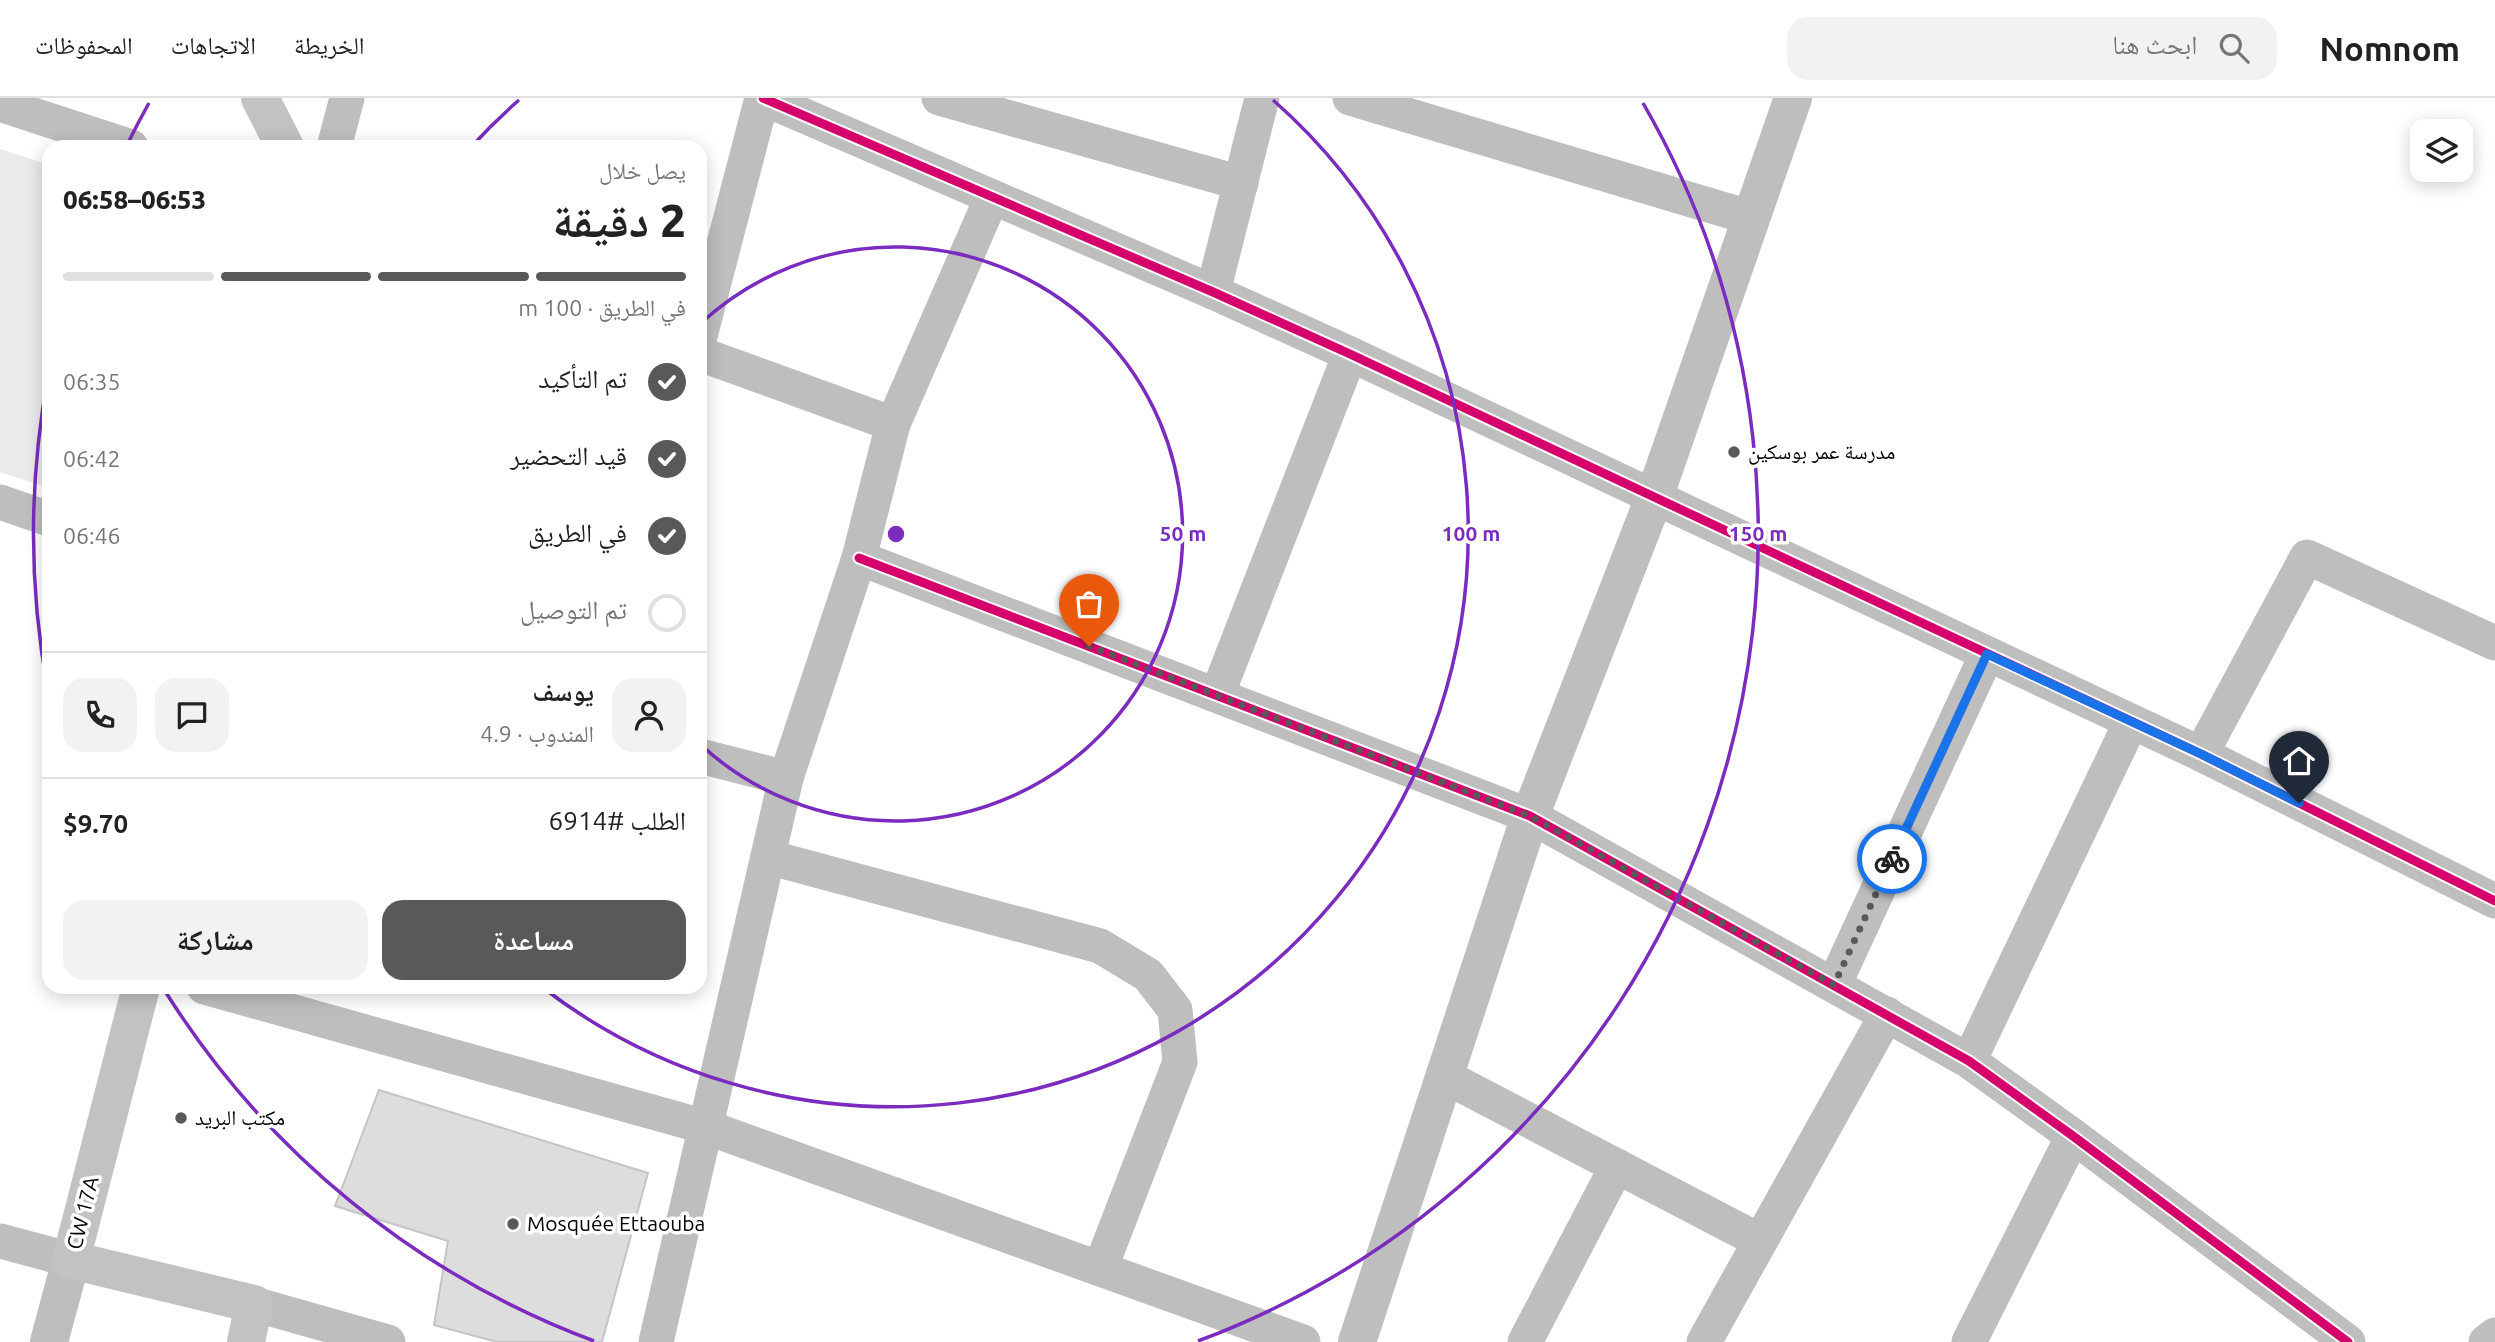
<!DOCTYPE html>
<html lang="ar">
<head>
<meta charset="utf-8">
<style>
	:root { --surface:#fff; --page:#f2f2f2; --text:#222; --muted:#767676; --line:#e0e0e0; --accent:#595959 }
	body { margin:0; font-family:Ubuntu,"Noto Naskh Arabic",sans-serif; background:var(--page); color:var(--text); direction:rtl; height:100vh; display:flex; flex-direction:column; font-size:26px; white-space:nowrap }
	* { box-sizing:border-box; margin:0 }
	p { font-size:23px; color:var(--muted) }
	.icon { flex:none; width:38px; height:38px; fill:none; stroke:currentColor; stroke-width:2; stroke-linecap:round; stroke-linejoin:round }
	.map { position:relative; flex:1; overflow:hidden; direction:ltr }
	.drawer { position:absolute; left:42px; top:42px; width:665px; height:854px; display:flex; flex-direction:column; background:var(--surface); border-radius:21px; box-shadow:0 4px 18px #0003; direction:rtl }
	.drawer>* { flex:none }
	.buttons { position:absolute; left:2410px; top:21px; display:grid; gap:14px }
	.buttons a { display:grid; place-items:center; width:63px; height:63px; border-radius:14px; background:var(--surface); box-shadow:0 4px 18px #0003; font-size:35px }
	.pin { position:absolute; display:grid; place-items:center; width:60px; height:60px; color:#fff; margin:-72px -30px; border-radius:50% 50% 50% 0; rotate:-45deg; box-shadow:0 0 7px #0007 }
	.pin .icon { rotate:45deg }
	.courier { position:absolute; display:grid; place-items:center; width:70px; height:70px; margin:-35px; border:5px solid #1a73e8; border-radius:50%; background:#fff; color:#222; box-shadow:0 2px 9px #0007 }
	.overview em { font-style:normal; font-weight:800 }
	.overview div { display:flex; flex-direction:column-reverse }
	.overview { display:flex; align-items:center; justify-content:space-between; height:119px; padding:0 21px }
	h1 { font-size:46px; font-weight:800; line-height:52px }
	.bar { display:grid; grid-template-columns:repeat(4,1fr); gap:10px 7px; align-content:center; height:84px; padding:0 21px }
	.bar i { height:9px; border-radius:5px; background:var(--line) }
	.bar .on { background:var(--accent) }
	.bar p { grid-column:span 4 }
	.line { display:flex; align-items:center; gap:18px; padding:0 21px; border-top:2px solid var(--line) }
	.line div { flex:1 }
	.round { display:grid; place-items:center; flex:none; width:74px; height:74px; border-radius:21px; background:var(--page) }
	ol { padding:0 21px; list-style:none }
	li { display:flex; align-items:center; gap:21px; height:77px }
	li p { margin-inline-start:auto }
	li .icon { padding:7px; border-radius:50%; background:var(--accent); color:#fff; stroke-width:4 }
	li:last-child { color:var(--muted) }
	li i { width:38px; height:38px; border:4px solid var(--line); border-radius:50% }
	.action { display:flex; gap:14px; margin-top:auto; padding:14px 21px }
	.action a { flex:1; height:80px; border-radius:21px; background:var(--accent); color:#fff; font-size:28px; font-weight:800; line-height:80px; text-align:center }
	.action a+a { background:var(--page); color:var(--text) }
	header { display:flex; align-items:center; gap:42px; box-sizing:border-box; height:98px; padding:0 35px; background:var(--surface); border-bottom:2px solid var(--line) }
	header strong { font-size:33px }
	nav { display:flex; gap:38px; margin-inline-start:auto; font-size:24px }
	.search { width:490px; height:63px; background:var(--page); display:flex; align-items:center; gap:18px; box-sizing:border-box; padding:0 24px; border-radius:21px; color:var(--muted); font-size:26px }
	.map>svg:first-child { display:block }
	.green { fill:#eaeaea }
	.building { fill:#ddd; stroke:#c5c5c5; stroke-width:2 }
	.lines { fill:none; stroke-linecap:round; stroke-linejoin:round }
	.minor { stroke:#bebebe; stroke-width:35 }
	.tertiary { stroke:#bebebe; stroke-width:38 }
	.secondary { stroke:#c2c2c2; stroke-width:38 }
	.cycleway-casing { stroke:#fff; stroke-width:13 }
	.cycleway { stroke:#d6006c; stroke-width:9 }
	.done { stroke:#595959; stroke-width:7; stroke-dasharray:0 12.6 }
	.route { stroke:#1a73e8; stroke-width:9 }
	.ring { fill:none; stroke:#7b2cbf; stroke-width:3.5 }
	.poi-dot { fill:#595959; stroke:#fff; stroke-width:2.5 }
	.labels { text-anchor:middle; stroke-width:7; stroke-linejoin:round; paint-order:stroke }
	.poi-label { font-size:21px; fill:#000; stroke:#fff; text-anchor:start }
	.street-label { font-size:21px; fill:#000; stroke:#fff }
	.centre { fill:#7b2cbf; stroke:#fff; stroke-width:3.5 }
	.ring-label { font-size:21px; text-anchor:middle; font-weight:bold; fill:#7b2cbf; stroke:#fff; stroke-width:7; stroke-linejoin:round; paint-order:stroke }
</style>
</head>
<body>
<header>
<strong>Nomnom</strong>
<div class="search"><svg class="icon" aria-label="search" viewBox="0 0 24 24"><circle cx="10" cy="10" r="6"/><path d="M15 15l6 6"/></svg>ابحث هنا</div>
<nav><a>الخريطة</a><a>الاتجاهات</a><a>المحفوظات</a></nav>
</header>
<div class="map">
<svg width="2495" height="1244" viewBox="0 0 2495 1244">
	<rect width="100%" height="100%" fill="#fff"/>
	<polygon class="green" points="0,51 49,67 49,390 0,374"/>
	<polygon class="building" points="379,992 648,1075 602,1244 497,1244 434,1227 448,1143 335,1108"/>
	<g class="lines">
		<g class="minor">
			<polyline points="763,0 1213,194 1350,256 2201,656 2495,803"/>
			<polyline points="939,0 1241,85"/>
			<polyline points="1350,0 1752,120"/>
			<polyline points="0,6 131,49"/>
			<polyline points="334,49 347,0"/>
			<polyline points="1213,194 1262,0"/>
			<polyline points="700,238 762,0"/>
			<polyline points="700,256 893,326"/>
			<polyline points="0,404 49,421"/>
			<polyline points="859,460 1530,718 1969,963 2073,1038 2348,1244"/>
			<polyline points="1217,597 1350,256"/>
			<polyline points="2201,656 2307,459 2495,545"/>
			<polyline points="700,658 786,680"/>
			<polyline points="768,759 1100,848 1148,877 1175,912 1180,964 1100,1171"/>
			<polyline points="1834,887 1987,556"/>
			<polyline points="204,889 706,1029 1303,1244"/>
			<polyline points="1969,963 2131,624"/>
			<polyline points="1444,978 1760,1143"/>
			<polyline points="0,1143 71,1162"/>
			<polyline points="254,1206 388,1244"/>
			<polyline points="656,1244 786,680 859,460 893,326 992,99"/>
			<polyline points="1525,1244 1617,1068"/>
			<polyline points="1704,1244 1887,916"/>
			<polyline points="1969,1244 2073,1038"/>
			<polyline points="2486,1244 2495,1237"/>
		</g>
		<g class="tertiary">
			<polyline points="49,1244 71,1162"/>
			<polyline points="1357,1244 1530,718 1654,400 1793,0"/>
		</g>
		<g class="secondary">
			<polyline points="260,0 285,49"/>
			<polyline points="141,889 71,1162 254,1206 246,1244"/>
		</g>
		<defs>
			<g id="cycleway">
				<polyline points="763,0 1213,194 1350,256 2201,656 2495,803"/>
				<polyline points="859,460 1530,718 1969,963 2073,1038 2348,1244"/>
			</g>
		</defs>
		<use href="#cycleway" class="cycleway-casing"/>
		<use href="#cycleway" class="cycleway"/>
	</g>
	<g class="lines">
		<polyline class="done" points="1089,548 1530,718 1834,887 1892,761"/>
		<polyline class="route" points="1892,761 1987,556 2201,656 2299,705"/>
	</g>
	<g class="ring">
		<path d="M700 226A287 287 0 1 1 700 646"/>
		<path d="M472 48A575 575 0 0 1 519 2M1273 2A575 575 0 0 1 542 889"/>
		<path d="M594 1243A862 862 0 0 1 165 893M48 593A862 862 0 0 1 48 279M128 45A862 862 0 0 1 149 5M1643 5A862 862 0 0 1 1198 1243"/>
	</g>
	<g class="poi-dot">
		<circle cx="1734" cy="354" r="7"/>
		<circle cx="181" cy="1020" r="7"/>
		<circle cx="513" cy="1126" r="7"/>
	</g>
	<g class="labels">
		<g class="poi-label">
			<text x="1748" y="361">مدرسة عمر بوسكين</text>
			<text x="195" y="1027">مكتب البريد</text>
			<text x="527" y="1133">Mosquée Ettaouba</text>
		</g>
		<g class="street-label">
			<text transform="translate(83 1115) rotate(-76)" y="7">CW 17A</text>
		</g>
	</g>
	<circle cx="896" cy="436" r="10" class="centre"/>
	<g class="ring-label">
		<text x="1183" y="443">50 m</text>
		<text x="1471" y="443">100 m</text>
		<text x="1758" y="443">150 m</text>
	</g>
</svg>
<div class="buttons">
<a><svg class="icon" aria-label="layers" viewBox="0 0 24 24"><path d="M12 4l9 5-9 5-9-5zM3 14l9 5 9-5"/></svg></a>
</div>
<div class="pin" style="left:1089px;top:548px;background:#ea580c"><svg class="icon" aria-label="bag" viewBox="0 0 24 24"><path d="M5 8h14l-1 12H6zM9 8a3 3 0 0 1 6 0"/></svg></div>
<div class="pin" style="left:2299px;top:705px;background:#1f2937"><svg class="icon" aria-label="home" viewBox="0 0 24 24"><path d="M3 11l9-7 9 7M6 9v11h12V9"/></svg></div>
<div class="courier" style="left:1892px;top:761px"><svg class="icon" aria-label="bike" viewBox="0 0 24 24"><circle cx="6" cy="16" r="4"/><circle cx="18" cy="16" r="4"/><path d="M6 16l4-8h5l3 8M10 8l3 8H6M13 5h3"/></svg></div>
<section class="drawer">
<div class="overview"><div><h1>2 دقيقة</h1><p>يصل خلال</p></div><em>06:53–06:58</em></div>
<div class="bar"><i class="on"></i><i class="on"></i><i class="on"></i><i></i><p>في الطريق · 100 m</p></div>
<ol>
<li><svg class="icon" aria-label="check" viewBox="0 0 24 24"><path d="M5 12l5 5 9-10"/></svg>تم التأكيد<p>06:35</p></li>
<li><svg class="icon" aria-label="check" viewBox="0 0 24 24"><path d="M5 12l5 5 9-10"/></svg>قيد التحضير<p>06:42</p></li>
<li><svg class="icon" aria-label="check" viewBox="0 0 24 24"><path d="M5 12l5 5 9-10"/></svg>في الطريق<p>06:46</p></li>
<li><i></i>تم التوصيل</li>
</ol>
<div class="line" style="height:126px"><a class="round"><svg class="icon" aria-label="person" viewBox="0 0 24 24"><circle cx="12" cy="8" r="4"/><path d="M4 21q1-7 8-7t8 7"/></svg></a><div><b>يوسف</b><p>المندوب · 4.9</p></div><a class="round"><svg class="icon" aria-label="chat" viewBox="0 0 24 24"><path d="M4 5h16v11H9l-5 4z"/></svg></a><a class="round"><svg class="icon" aria-label="phone" viewBox="0 0 24 24"><path d="M5 4h4l2 5-3 2q2 4 5 5l2-3 5 2v4C11 20 4 13 5 4z"/></svg></a></div>
<div class="line" style="height:91px"><div>الطلب #6914</div><b>$9.70</b></div>
<div class="action"><a>مساعدة</a><a>مشاركة</a></div>
</section>
</div>
</body>
</html>
